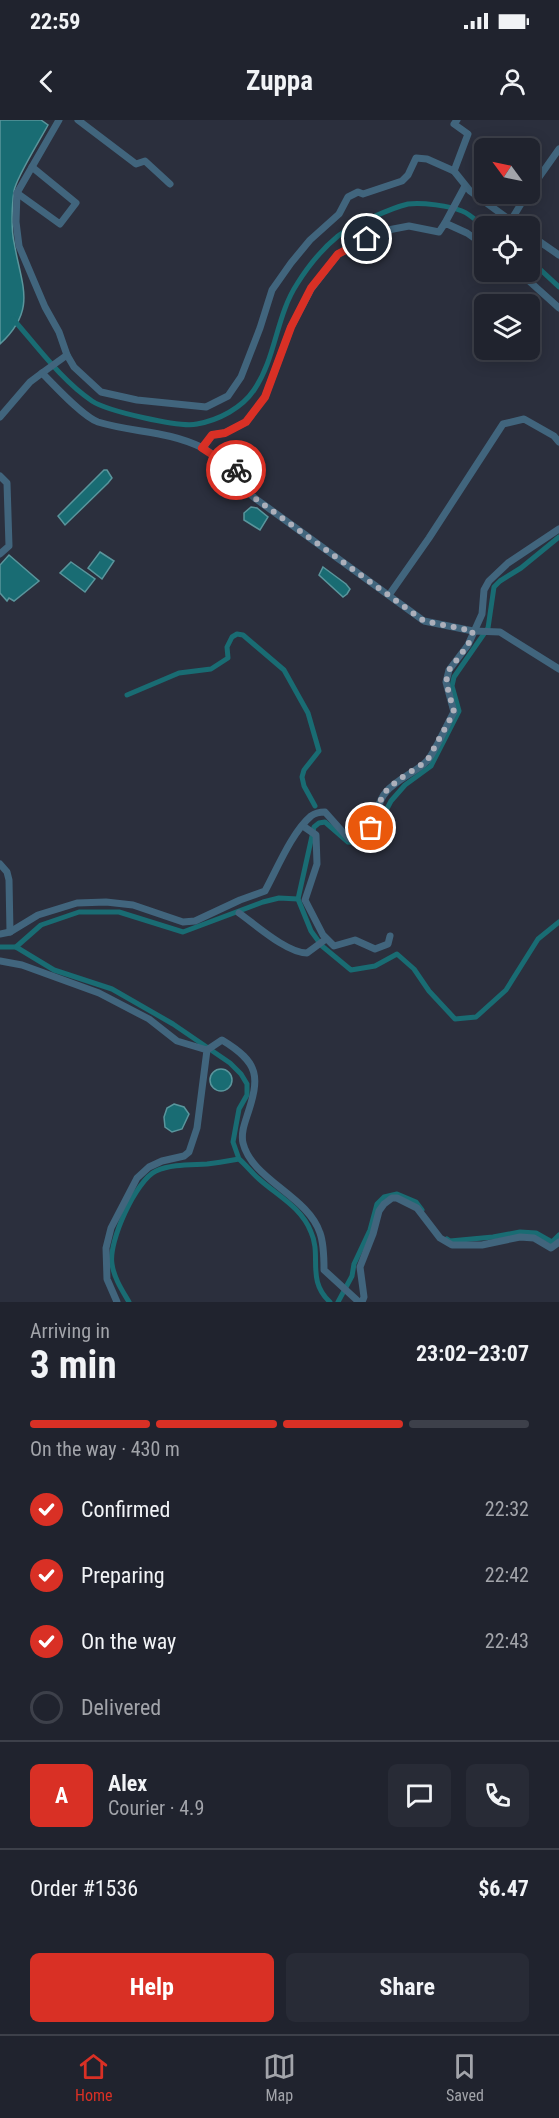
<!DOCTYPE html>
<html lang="en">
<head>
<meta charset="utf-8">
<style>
	:root { --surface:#20232e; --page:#282b36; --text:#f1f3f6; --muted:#a2a4aa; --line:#3d404a; --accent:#d93025 }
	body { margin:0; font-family:"Roboto Condensed",sans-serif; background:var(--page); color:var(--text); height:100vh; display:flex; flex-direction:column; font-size:22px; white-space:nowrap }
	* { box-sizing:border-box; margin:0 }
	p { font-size:20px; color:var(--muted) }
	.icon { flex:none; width:33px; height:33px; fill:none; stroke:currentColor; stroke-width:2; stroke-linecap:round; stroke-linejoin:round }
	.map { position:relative; height:1182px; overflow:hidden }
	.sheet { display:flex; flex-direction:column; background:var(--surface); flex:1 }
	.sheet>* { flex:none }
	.needle { width:39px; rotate:303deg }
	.tools { position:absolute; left:474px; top:18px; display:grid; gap:12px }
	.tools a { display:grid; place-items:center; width:66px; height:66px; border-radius:9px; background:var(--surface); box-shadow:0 3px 15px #0003,0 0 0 2px var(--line); font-size:30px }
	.pin { position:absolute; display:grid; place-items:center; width:51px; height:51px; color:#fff; margin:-26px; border:3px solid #fff; border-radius:50%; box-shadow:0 2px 6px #0007 }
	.courier { position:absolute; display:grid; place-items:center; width:60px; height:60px; margin:-30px; border:4px solid #d93025; border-radius:50%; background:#fff; color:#222; box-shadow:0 2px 8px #0007 }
	.summary em { font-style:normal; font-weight:700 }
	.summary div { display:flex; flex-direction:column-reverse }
	.summary { display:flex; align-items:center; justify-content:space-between; height:102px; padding:0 30px }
	h1 { font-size:39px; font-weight:700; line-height:45px }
	.bar { display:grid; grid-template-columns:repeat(4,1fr); gap:9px 6px; align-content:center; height:72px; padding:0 30px }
	.bar i { height:8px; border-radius:4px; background:var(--line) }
	.bar .selected { background:var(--accent) }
	.bar p { grid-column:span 4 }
	.line { display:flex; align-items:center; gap:15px; padding:0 30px; border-top:2px solid var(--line) }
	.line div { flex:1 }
	.round { display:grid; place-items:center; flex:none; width:63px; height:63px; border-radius:9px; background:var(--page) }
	ol { padding:0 30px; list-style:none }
	li { display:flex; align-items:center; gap:18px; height:66px }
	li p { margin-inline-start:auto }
	li .icon { padding:6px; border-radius:50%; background:var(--accent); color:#fff; stroke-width:4 }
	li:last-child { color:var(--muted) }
	li i { width:33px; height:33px; border:3px solid var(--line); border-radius:50% }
	.action { display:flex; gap:12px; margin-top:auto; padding:12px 30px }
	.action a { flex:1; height:69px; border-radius:9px; background:var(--accent); color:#fff; font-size:24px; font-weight:700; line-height:69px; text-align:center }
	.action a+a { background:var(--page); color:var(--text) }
	.status { display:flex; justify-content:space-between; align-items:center; height:42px; padding:0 30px; background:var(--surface); direction:ltr }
	.status svg { height:16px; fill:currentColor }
	header { display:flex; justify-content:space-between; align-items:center; height:78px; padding:0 30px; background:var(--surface); font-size:27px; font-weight:700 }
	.menu { display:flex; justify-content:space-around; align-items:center; height:84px; border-top:2px solid var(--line); background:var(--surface); font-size:16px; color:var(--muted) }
	.menu a { display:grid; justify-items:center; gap:3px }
	.menu .selected { color:var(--accent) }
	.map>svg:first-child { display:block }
	.water { fill:#196c73; stroke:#5a959c; stroke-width:1.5 }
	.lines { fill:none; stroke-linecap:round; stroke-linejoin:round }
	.canal { stroke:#196c73; stroke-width:5 }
	.minor { stroke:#41657d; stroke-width:7 }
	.done { stroke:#acafba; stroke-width:6; stroke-dasharray:0 10.8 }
	.route { stroke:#d93025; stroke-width:8 }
</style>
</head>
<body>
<div class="status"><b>22:59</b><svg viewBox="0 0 49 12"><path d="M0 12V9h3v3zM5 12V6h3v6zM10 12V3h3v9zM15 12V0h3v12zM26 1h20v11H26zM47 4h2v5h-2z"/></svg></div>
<header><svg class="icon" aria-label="back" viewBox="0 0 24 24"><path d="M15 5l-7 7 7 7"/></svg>Zuppa<svg class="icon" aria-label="person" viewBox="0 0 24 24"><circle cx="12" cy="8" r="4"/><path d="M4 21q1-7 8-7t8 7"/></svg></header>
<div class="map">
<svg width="559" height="1182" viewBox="0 0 559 1182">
	<rect width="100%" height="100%" fill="#2b2f3d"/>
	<g class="water">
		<path d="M0,0h41l7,5c-8,15 -32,53 -34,66 -2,13 -3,38 0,51 7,43 24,67 -14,102z"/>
		<polygon points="104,350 107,350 112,358 108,363 65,405 58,396"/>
		<polygon points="251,387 257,388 268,397 260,410 244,400 244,393"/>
		<polygon points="100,432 114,441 102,459 88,448"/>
		<polygon points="9,435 39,461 14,481 9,478 7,481 0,473 0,445"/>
		<polygon points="71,442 95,459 85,472 60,453"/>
		<polygon points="323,447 346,464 350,469 347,474 343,477 319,455"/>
		<circle cx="221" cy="960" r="11"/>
		<polygon points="174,984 184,987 189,994 182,1009 172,1012 165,1007 164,997 167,988"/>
	</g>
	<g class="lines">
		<g class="canal">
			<polyline points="530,140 559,167"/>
			<path d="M13,199c24,27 48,61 79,82 15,10 88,27 105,23 22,-4 45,-16 57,-34 22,-32 22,-74 43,-106 10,-16 25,-35 41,-48 15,-11 53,-28 70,-32 14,-2 42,2 54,7 8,3 16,11 22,16"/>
			<polyline points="559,417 521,448 500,461 494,467 488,508 454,557 452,566 459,591 431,646 405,665 391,681 378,706 360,723 348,722 325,702 319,703 314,707 298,779 311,811 322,826 351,850 375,846 397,834 414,849 429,871 455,899 476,897 506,870 538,819 559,802"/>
			<polyline points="127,575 179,553 211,549 228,538 227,527 232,517 237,514 243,515 284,550 308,593 319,631 304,650 302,657 304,666 315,686"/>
			<polyline points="0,827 16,827 54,850 112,869 173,904 230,943 241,954 247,964 247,975 239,989 233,1022 239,1039"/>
			<polyline points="16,827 41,805 79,792 119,792 183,812 263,782 279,778 298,779"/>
			<polyline points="447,1119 450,1121 493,1117 520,1112 536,1113 552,1122 559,1115"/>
			<path d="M129,1182c-7,-12 -15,-24 -17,-38 -4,-22 24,-84 44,-93 16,-7 34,-6 51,-7 10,-1 21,-3 32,-5 7,6 13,14 20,20 19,17 42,28 52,53 11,24 -5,48 19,70"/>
			<polyline points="338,1182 352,1156 354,1144 370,1110 377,1084 384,1077 397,1074 416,1082 422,1090"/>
		</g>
		<g class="minor">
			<polyline points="59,0 17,73 16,102 19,126 45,187 59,212 67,235 74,247 101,272 137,280 206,287 228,276 241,257 260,208 272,170 291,143 310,120 339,94 348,77 358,72 363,74 402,61 408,55 416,38 427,39 454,51 468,14 454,4 457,0"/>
			<polyline points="78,0 136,44 145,41 170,64"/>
			<polyline points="454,51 470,71 518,106"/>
			<polyline points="530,70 559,29"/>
			<polyline points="17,73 60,104 76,83 32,47"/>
			<polyline points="510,102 527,74"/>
			<polyline points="445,103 465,66"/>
			<polyline points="530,115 559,135"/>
			<polyline points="519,152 559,188"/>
			<polyline points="42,253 67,235"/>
			<path d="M0,297l30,-35 12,-9c12,12 41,44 56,49 36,11 68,8 105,26l9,-13 13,-2 21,-11 19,-25 26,-70 20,-38 27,-35 50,-24 21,-4 30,6 6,-9 22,10 17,12"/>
			<polyline points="203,328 250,359 245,370 256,379 424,501 473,511 500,512 559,549"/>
			<polyline points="0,356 7,363 9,426 0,434"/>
			<polyline points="389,475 429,418 503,304 524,299 554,316 559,322"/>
			<polyline points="303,706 316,715 317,744 305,780 323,815 334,826 355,820 375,829 388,824 390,816"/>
			<polyline points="0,744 7,752 9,760 10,812"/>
			<path d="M239,793c17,12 48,40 68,40l19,-14"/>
			<path d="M0,814l10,-2 28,-17 39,-12 29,-1 27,3 50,17 12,-1 45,-21 25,-9c12,-22 27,-59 46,-75 4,-3 9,-4 14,-4l24,27c29,1 23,-32 37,-47 12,-14 29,-19 41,-31 8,-9 20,-37 27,-49l-8,-30 3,-12 19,-25 14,-31 2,-24 5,-9 19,-18 51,-34"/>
			<polyline points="0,841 22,845 99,873 149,899 177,921 207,930"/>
			<path d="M117,1182l-10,-23 -1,-31 5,-20 26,-50 12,-11 13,-6 22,-5 5,-4 8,-24 10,-78 15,-10c38,23 38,37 25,76 -3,9 -6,18 -4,27 9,37 65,53 77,90 4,11 4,25 4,37l35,32"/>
			<polyline points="362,1182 364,1177 360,1147 373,1114 379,1091 384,1084 392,1078 397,1078 417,1088 440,1118 452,1125 482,1125 520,1117 534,1118 551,1128 559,1122"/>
		</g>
	</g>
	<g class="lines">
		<polyline class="done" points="236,350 250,359 245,370 256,379 424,501 473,511 468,525 449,550 446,562 454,592 427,641 398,660 383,674 371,708"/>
		<polyline class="route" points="236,350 202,328 212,315 225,313 246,302 265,277 291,207 311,168 338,134 367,119"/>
	</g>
</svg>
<div class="tools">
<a><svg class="needle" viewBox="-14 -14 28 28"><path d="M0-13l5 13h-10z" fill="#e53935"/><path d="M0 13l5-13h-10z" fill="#a2a4aa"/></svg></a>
<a><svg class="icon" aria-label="locate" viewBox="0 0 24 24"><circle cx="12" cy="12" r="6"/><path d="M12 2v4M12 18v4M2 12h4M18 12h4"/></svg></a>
<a><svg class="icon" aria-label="layers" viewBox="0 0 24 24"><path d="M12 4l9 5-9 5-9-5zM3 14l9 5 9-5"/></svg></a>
</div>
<div class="pin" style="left:371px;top:708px;background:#ea580c"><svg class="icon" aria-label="bag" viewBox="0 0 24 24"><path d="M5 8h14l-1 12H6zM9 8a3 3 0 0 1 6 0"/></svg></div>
<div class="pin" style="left:367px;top:119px;background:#1f2937"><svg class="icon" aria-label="home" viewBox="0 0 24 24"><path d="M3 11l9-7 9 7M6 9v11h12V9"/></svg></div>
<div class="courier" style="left:236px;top:350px"><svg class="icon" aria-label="bike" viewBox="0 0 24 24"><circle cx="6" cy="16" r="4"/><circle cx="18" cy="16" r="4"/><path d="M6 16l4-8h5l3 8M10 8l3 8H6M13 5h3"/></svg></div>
</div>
<section class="sheet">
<div class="summary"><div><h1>3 min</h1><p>Arriving in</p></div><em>23:02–23:07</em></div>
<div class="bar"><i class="selected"></i><i class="selected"></i><i class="selected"></i><i></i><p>On the way · 430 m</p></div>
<ol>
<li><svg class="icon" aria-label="check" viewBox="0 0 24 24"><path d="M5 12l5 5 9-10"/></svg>Confirmed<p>22:32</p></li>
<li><svg class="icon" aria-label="check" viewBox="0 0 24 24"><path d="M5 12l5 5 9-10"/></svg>Preparing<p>22:42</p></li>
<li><svg class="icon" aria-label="check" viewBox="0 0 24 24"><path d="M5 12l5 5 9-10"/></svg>On the way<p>22:43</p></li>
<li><i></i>Delivered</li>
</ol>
<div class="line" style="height:108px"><b class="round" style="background:var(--accent);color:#fff">A</b><div><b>Alex</b><p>Courier · 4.9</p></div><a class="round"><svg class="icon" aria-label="chat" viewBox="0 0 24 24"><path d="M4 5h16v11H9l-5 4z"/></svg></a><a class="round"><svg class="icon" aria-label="phone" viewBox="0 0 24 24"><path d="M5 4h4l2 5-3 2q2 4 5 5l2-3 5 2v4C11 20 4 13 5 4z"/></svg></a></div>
<div class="line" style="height:78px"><div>Order #1536</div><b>$6.47</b></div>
<div class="action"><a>Help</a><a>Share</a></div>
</section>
<nav class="menu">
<a class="selected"><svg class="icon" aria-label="home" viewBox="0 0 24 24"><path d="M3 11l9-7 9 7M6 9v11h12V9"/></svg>Home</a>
<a><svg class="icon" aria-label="map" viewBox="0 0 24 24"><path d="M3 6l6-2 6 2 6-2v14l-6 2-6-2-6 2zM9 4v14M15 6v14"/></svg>Map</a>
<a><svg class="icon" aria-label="saved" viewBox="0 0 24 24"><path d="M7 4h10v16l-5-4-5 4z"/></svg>Saved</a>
</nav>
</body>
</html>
